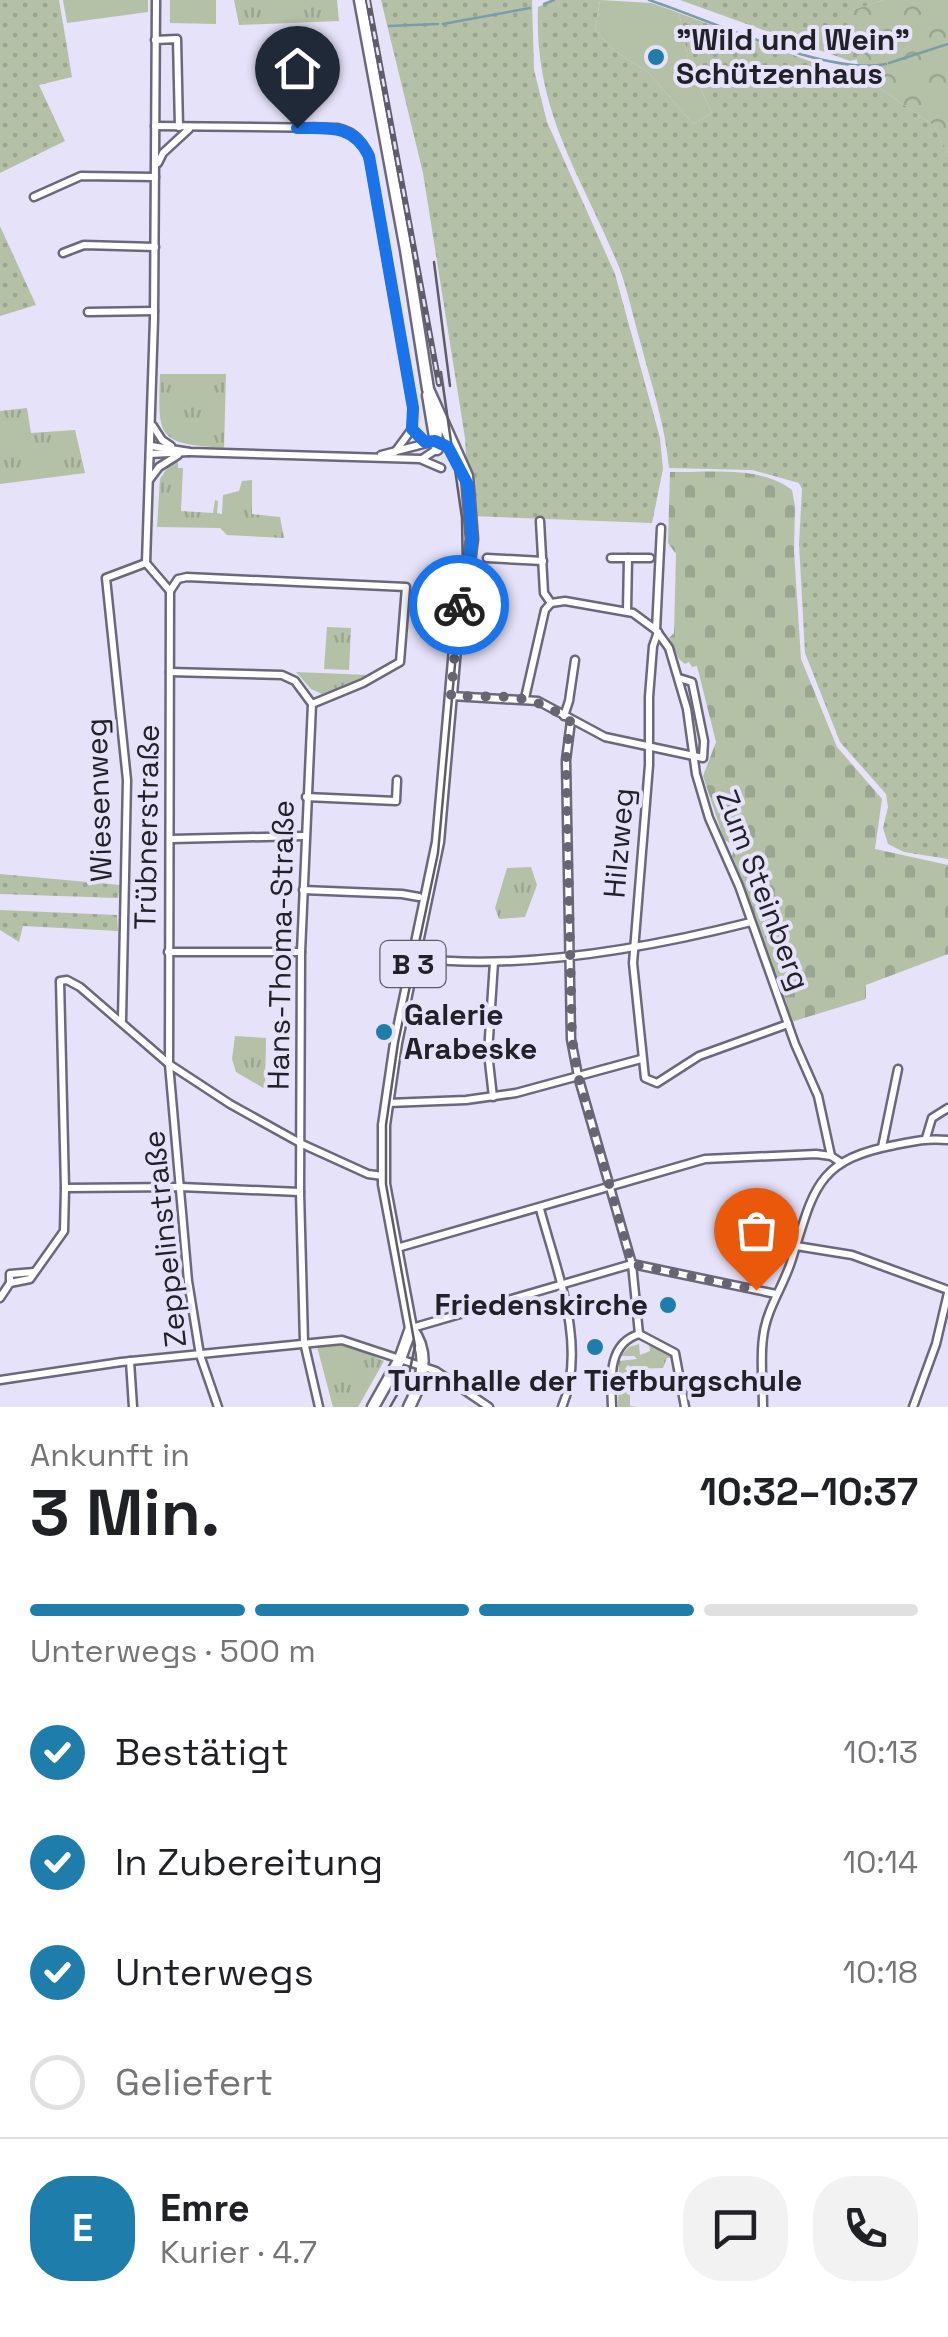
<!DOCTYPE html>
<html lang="de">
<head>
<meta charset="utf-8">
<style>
	:root { --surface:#fff; --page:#f2f2f2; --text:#202124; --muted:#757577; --line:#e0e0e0; --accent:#1e7daa }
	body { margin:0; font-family:"Space Grotesk",sans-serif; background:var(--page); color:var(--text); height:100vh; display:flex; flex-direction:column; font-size:38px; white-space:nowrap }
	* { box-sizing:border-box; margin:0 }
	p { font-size:32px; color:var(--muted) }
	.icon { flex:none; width:55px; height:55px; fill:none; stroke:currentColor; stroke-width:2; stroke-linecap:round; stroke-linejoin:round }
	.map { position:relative; height:1407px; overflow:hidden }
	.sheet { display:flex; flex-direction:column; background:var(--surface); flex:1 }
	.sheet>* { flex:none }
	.pin { position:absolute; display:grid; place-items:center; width:85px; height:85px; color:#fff; margin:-102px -42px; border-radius:50% 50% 50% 0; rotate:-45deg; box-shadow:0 0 10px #0007 }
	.pin .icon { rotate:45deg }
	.courier { position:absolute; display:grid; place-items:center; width:100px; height:100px; margin:-50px; border:8px solid #1a73e8; border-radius:50%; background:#fff; color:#222; box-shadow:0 2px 12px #0007 }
	.headline em { font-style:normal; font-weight:800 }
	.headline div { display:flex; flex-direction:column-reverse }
	.headline { display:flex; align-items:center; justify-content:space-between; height:170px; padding:0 30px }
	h1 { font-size:65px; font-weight:800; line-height:75px }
	.bar { display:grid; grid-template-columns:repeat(4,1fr); gap:15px 10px; align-content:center; height:120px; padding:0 30px }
	.bar i { height:12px; border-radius:8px; background:var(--line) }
	.bar .current { background:var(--accent) }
	.bar p { grid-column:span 4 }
	.line { display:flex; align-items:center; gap:25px; padding:0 30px; border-top:2px solid var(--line) }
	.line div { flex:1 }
	.round { display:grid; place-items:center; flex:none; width:105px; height:105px; border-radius:40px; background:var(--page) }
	ol { padding:0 30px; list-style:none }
	li { display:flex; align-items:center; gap:30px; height:110px }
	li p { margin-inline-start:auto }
	li .icon { padding:10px; border-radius:50%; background:var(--accent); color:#fff; stroke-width:4 }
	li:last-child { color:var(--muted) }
	li i { width:55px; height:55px; border:5px solid var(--line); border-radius:50% }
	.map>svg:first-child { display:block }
	.grass { fill:url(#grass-tufts) }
	.forest { fill:url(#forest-crowns) }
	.cemetery { fill:url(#cemetery-stones) }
	.garden { fill:url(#garden-dots) }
	.pitch { fill:#b4c1a7 }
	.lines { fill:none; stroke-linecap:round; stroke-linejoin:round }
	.stream { stroke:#7d9cab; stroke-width:2.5 }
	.minor-casing { stroke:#6b687b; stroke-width:11 }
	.primary-casing { stroke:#6b687b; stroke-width:15 }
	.minor { stroke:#fff; stroke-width:6 }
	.primary { stroke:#fff; stroke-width:10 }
	.tram { stroke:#5f5d6a; stroke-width:2.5 }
	.rail-casing { stroke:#5f5d6a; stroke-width:6 }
	.rail { stroke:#e6e2f9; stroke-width:2.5; stroke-dasharray:8; stroke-linecap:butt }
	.done { stroke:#676572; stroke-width:10; stroke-dasharray:0 18 }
	.route { stroke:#1a73e8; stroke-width:12 }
	.poi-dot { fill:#1e7daa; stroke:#e6e2f9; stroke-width:4 }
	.labels { text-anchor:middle; stroke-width:8; stroke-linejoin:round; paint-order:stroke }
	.shield { fill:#e6e2f9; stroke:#5d5b67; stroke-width:2.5 }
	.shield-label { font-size:28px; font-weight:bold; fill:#222129 }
	.poi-label { font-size:30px; font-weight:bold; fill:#222129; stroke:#e6e2f9; text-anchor:start }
	.street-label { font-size:30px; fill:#222129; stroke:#e6e2f9 }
</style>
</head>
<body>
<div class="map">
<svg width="948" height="1407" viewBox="0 0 948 1407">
	<defs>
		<pattern id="grass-tufts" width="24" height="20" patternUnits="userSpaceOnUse" patternTransform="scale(2.5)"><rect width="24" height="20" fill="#b4c1a7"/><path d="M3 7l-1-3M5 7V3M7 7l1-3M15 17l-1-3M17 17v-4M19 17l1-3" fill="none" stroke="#9aa690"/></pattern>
		<pattern id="forest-crowns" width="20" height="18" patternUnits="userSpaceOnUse" patternTransform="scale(2.5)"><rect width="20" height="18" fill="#b4c1a7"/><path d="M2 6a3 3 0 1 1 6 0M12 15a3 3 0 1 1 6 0" fill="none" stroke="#9aa690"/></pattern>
		<pattern id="cemetery-stones" width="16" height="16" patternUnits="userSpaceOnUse" patternTransform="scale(2.5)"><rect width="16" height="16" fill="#b4c1a7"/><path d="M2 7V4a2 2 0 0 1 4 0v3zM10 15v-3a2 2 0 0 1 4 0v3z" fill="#9aa690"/></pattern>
		<pattern id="garden-dots" width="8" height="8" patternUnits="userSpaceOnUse" patternTransform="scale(2.5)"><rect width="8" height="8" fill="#b4c1a7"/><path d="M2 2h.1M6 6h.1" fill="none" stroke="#9aa690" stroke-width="1.8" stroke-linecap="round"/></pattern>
	</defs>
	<rect width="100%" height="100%" fill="#e6e2f9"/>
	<g class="grass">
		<polygon points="234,0 337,0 339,21 239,25"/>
		<path d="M160,374h66l-2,74c-67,-5 -66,-9 -64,-74z"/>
		<polygon points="27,408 31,433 75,430 85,473 0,484 0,411"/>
		<polygon points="178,461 178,468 183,468 181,511 213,513 215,500 218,501 217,513 222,514 223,495 239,491 242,481 252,480 252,514 280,517 284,538 227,535 220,528 157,527 160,479 171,462"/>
		<polygon points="327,627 351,628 349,670 324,669"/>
		<polygon points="296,672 369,675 322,694 311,689"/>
		<polygon points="531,867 537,885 525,917 499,919 495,908 507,868"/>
		<polygon points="235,1036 266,1038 265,1089 236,1072 232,1059"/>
		<polygon points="342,1341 384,1361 358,1407 333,1407 316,1343"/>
		<polygon points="639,1344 640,1355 650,1351 649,1345 666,1352 672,1358 667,1358 663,1368 633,1369 628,1365 625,1369 630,1373 630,1388 625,1388 625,1392 630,1393 630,1406 637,1407 618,1407 619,1361 637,1359 634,1356 620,1356 629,1347"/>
	</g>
	<polygon class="forest" points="883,0 948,0 948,153 934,126 860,74 846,12"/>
	<path class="cemetery" d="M670,472c39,1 90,-7 122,18l3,16 -1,45 7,108 36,88 45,52 -7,50 73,16v89l-82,31v14l-75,23 -5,-21 -25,-55 -16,-59 -13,-31 3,-11 -11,-5 -21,-64 13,-34 -19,-76 -5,1 -3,-5 -4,2 -6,-5 -10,-21 5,-5 2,-79 -8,-11z"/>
	<g class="garden">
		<polygon points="0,0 59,0 72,77 39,85 65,141 0,173"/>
		<polygon points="381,0 532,0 534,70 547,122 615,274 660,438 663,469 652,523 470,516 465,438 423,173"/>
		<path d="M556,0h44l-5,30 17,19 36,23 45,52 19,-11 -23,-49 -10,-51 155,57 26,4 74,52 14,27v706l-44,-7 -16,-8 -5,-16 5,-21 -2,-13 -46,-52 -35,-89 -6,-109 3,-55 -3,-6 -47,-13 -83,-2c-4,-44 -18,-85 -29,-127 -7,-24 -12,-50 -21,-74 -38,-93 -85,-154 -81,-260z"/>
		<polygon points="680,0 883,0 847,12 859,59 850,61"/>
		<polygon points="0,226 36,305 0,316"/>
		<polygon points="0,874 120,885 118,898 0,894"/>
		<polygon points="0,910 117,915 118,931 23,926 19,942 0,930"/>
	</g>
	<g class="pitch">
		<polygon points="63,0 148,0 148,12 67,23"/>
		<polygon points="170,0 216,0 216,24 170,23"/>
		<polygon points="600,0 652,3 679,13 689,64 712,113 693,124 648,72 612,49 595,30"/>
	</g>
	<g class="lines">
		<g class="stream">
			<path d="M649,0c59,19 180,77 237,64"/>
			<polyline points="544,4 554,0"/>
			<polyline points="443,24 530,8"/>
			<polyline points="389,26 438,24"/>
			<polyline points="889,63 948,44"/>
		</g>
		<defs>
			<g id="minor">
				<polyline points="155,40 177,39 179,127"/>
				<path d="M155,126l183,2c18,4 28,17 32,34l43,246 -1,21 -17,23"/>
				<polyline points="158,163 163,153 189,129"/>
				<polyline points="34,197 81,176 155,177"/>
				<polyline points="63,253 84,245 155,247"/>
				<polyline points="88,312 154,311"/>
				<polyline points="153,426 162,440 171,446"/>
				<polyline points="151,446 190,452 420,459 441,468"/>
				<polyline points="150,454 189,452"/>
				<polyline points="381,455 435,441"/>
				<polyline points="422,459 437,449 440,421"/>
				<polyline points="150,479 159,467 178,455"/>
				<polyline points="540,521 544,593 551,603"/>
				<polyline points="487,558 543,561"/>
				<polyline points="611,558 628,558"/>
				<polyline points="146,563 154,319 156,0"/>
				<polyline points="146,563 170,591"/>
				<polyline points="170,591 169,1064 188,1281 200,1355 218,1407"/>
				<polyline points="170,591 178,579 187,577 406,587 400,662 363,683 312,704"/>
				<polyline points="551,603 565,601 633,613 656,630 669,648 687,709 696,774 709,818 739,886 795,1044 818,1096 831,1156"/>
				<polyline points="627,611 628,558 650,558"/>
				<polyline points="656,630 661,528"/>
				<polyline points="658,632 653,646 649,697 649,765 633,963 645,1078 657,1083 699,1056 788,1024"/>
				<polyline points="170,672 282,675 295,681 312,704 301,952 300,1192 304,1342 319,1407"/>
				<polyline points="451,696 538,701 605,737 703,758 704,741 692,682 679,678"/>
				<polyline points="525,698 545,610 551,603"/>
				<polyline points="564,716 569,701 575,660"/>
				<polyline points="571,721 566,760 571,1039 578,1076 632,1264 639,1334"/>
				<polyline points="306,797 396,801 397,780"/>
				<polyline points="171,839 304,836"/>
				<polyline points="303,890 402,894 419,897"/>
				<polyline points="168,952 301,952"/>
				<path d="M414,958c106,13 234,-10 337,-36"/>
				<polyline points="122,1020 127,780 106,578 146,563"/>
				<polyline points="493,1097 488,1053 494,962"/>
				<polyline points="388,1103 466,1100 516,1093 641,1059"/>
				<polyline points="926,1138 932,1118 948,1108"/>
				<polyline points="882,1147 898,1069"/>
				<polyline points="300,1192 181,1187 65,1188 60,981 67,980 80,987 169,1064 230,1104 302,1144 368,1174 383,1176"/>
				<path d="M540,1209c16,60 48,137 22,198"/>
				<polyline points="796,1246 852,1255 948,1290"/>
				<polyline points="397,1248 705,1159 816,1154 831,1156 840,1162"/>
				<polyline points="10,1283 10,1274 34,1272"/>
				<polyline points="0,1298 10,1283 30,1279 64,1231 65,1188"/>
				<polyline points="412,1328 632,1264 776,1294"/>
				<polyline points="130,1361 133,1407"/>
				<polyline points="0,1380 121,1362 342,1340 436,1371 489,1407"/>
				<path d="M612,1407c-1,-27 -5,-63 27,-73l36,19 10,54"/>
				<path d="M763,1407c0,-23 -3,-47 0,-69 3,-29 21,-52 29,-79 22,-70 24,-99 103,-114 19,-4 33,-7 53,-5"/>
				<polyline points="913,1407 936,1344 948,1293"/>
			</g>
			<g id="primary">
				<path d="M360,0l46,250 22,139 39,87 5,63 -5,39 -7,14 -22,250 -42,201 -12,82v59l27,144c19,24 12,53 -2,79"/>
				<polyline points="428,395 437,449"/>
				<polyline points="373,1407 400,1359 411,1328"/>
			</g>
		</defs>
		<use href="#minor" class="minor-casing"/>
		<use href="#primary" class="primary-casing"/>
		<use href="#minor" class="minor"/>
		<use href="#primary" class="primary"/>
		<g class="tram">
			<polyline points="434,262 450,386"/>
			<polyline points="390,1407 409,1374 415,1346 386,1184 386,1125 398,1043 438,853 463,576 462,518 441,372"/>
		</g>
		<defs>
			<polyline id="rail" points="368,0 439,384"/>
		</defs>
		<use href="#rail" class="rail-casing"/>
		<use href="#rail" class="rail"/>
	</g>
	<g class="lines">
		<path class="done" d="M459,605l-8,91c49,2 78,-6 119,25l-4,39 6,279 6,37 54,188 124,26"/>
		<path class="route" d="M297,128c32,0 56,-4 72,28l44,252 -1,21 13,13 10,-1 13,6 20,38 4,54 -5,39 -7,14 -1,13"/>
	</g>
	<g class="poi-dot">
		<circle cx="656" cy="57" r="10"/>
		<circle cx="384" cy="1032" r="10"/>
		<circle cx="668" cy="1305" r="10"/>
		<circle cx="595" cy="1347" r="10"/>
	</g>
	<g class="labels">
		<rect class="shield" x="380.5" y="941" width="65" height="46" rx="8"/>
		<g class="shield-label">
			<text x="413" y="974">B 3</text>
		</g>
		<g class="poi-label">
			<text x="676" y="50">"Wild und Wein"<tspan x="676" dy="34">Schützenhaus</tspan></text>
			<text x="404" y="1025">Galerie<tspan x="404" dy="34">Arabeske</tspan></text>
			<text x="648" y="1315" text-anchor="end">Friedenskirche</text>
			<text x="595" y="1391" text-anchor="middle">Turnhalle der Tiefburgschule</text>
		</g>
		<g class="street-label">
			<text transform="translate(99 800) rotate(-92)" y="10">Wiesenweg</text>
			<text transform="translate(147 827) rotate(-89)" y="10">Trübnerstraße</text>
			<text transform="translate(619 843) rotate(-85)" y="10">Hilzweg</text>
			<text transform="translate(763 890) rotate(69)" y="10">Zum Steinberg</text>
			<text transform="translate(281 945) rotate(-89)" y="10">Hans-Thoma-Straße</text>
			<text transform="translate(165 1239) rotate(-96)" y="10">Zeppelinstraße</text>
		</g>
	</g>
</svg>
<div class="pin" style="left:756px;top:1290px;background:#ea580c"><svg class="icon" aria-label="bag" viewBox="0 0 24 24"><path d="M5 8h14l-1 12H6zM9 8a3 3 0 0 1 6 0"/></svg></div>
<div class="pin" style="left:297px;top:128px;background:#1f2937"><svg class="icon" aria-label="home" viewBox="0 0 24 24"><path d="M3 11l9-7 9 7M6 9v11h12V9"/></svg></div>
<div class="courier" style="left:459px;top:605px"><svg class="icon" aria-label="bike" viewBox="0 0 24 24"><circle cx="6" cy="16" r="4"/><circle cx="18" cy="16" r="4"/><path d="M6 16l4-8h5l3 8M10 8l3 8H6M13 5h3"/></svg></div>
</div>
<section class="sheet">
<div class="headline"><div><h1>3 Min.</h1><p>Ankunft in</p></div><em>10:32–10:37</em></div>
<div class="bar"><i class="current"></i><i class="current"></i><i class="current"></i><i></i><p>Unterwegs · 500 m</p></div>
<ol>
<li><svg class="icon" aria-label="check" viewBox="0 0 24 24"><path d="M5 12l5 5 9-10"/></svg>Bestätigt<p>10:13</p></li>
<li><svg class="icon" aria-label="check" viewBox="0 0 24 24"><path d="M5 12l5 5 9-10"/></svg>In Zubereitung<p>10:14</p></li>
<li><svg class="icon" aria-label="check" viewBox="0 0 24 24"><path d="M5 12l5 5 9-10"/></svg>Unterwegs<p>10:18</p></li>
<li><i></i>Geliefert</li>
</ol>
<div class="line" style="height:180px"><b class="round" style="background:var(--accent);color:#fff">E</b><div><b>Emre</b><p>Kurier · 4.7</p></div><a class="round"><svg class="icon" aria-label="chat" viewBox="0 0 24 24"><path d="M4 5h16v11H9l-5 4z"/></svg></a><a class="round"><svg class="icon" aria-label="phone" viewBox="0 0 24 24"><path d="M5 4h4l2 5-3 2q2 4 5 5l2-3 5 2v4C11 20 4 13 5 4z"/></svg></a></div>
</section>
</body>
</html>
